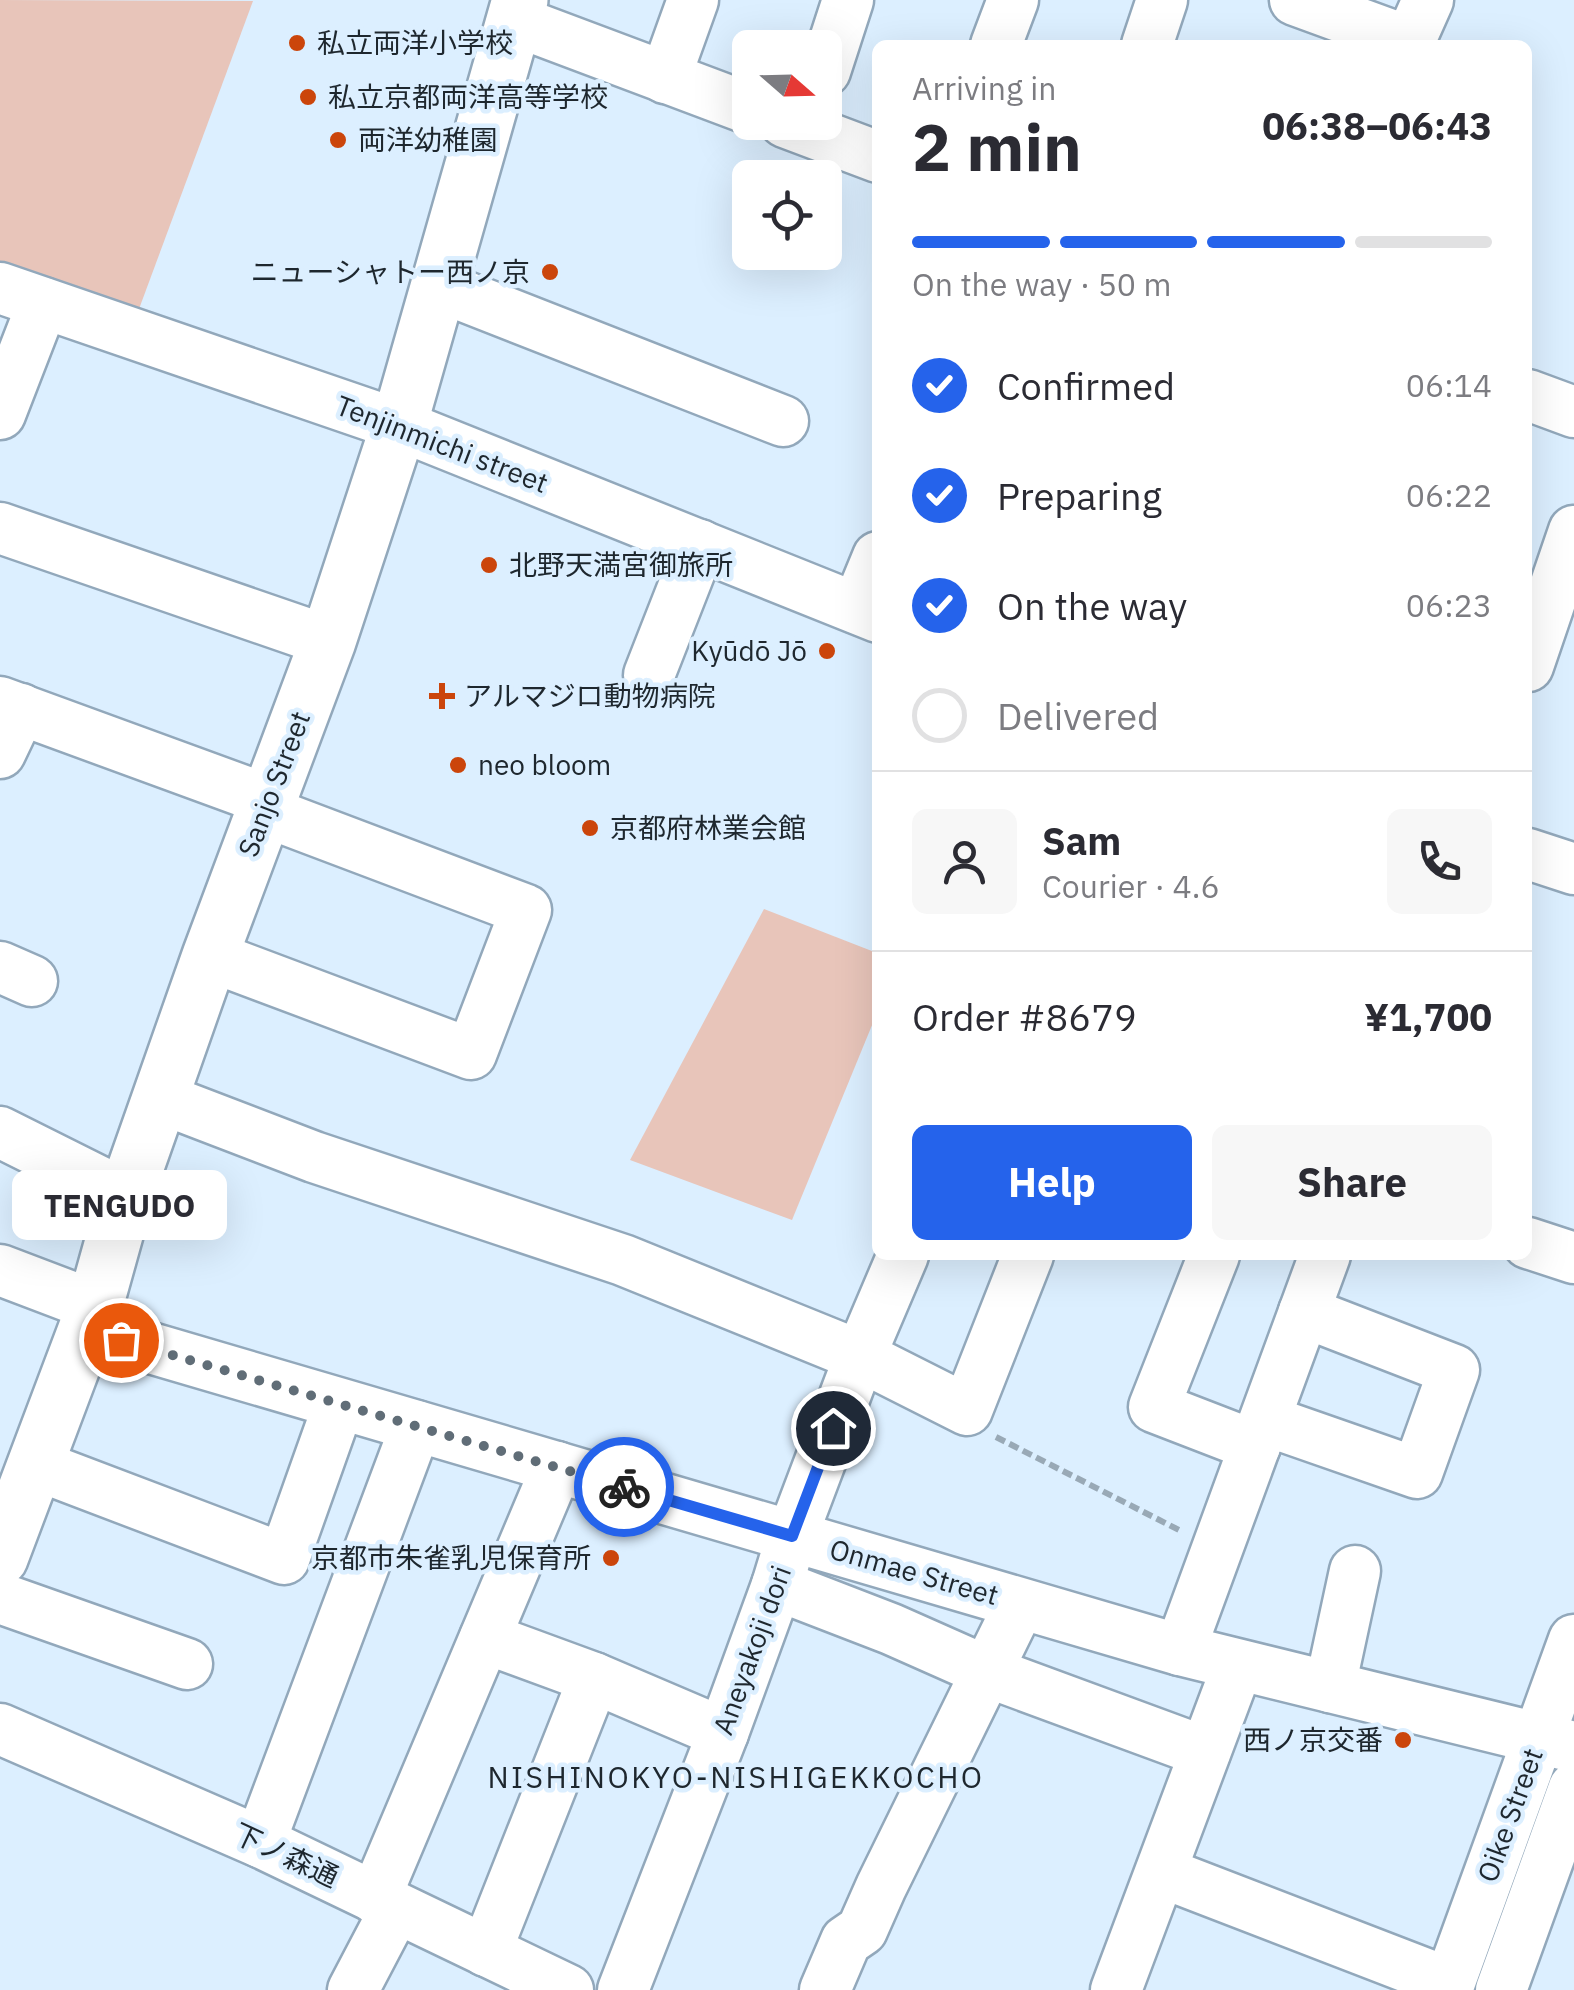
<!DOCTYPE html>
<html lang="en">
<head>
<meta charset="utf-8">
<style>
	:root { --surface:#fff; --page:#f7f7f7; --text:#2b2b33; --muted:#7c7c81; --line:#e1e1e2; --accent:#2563eb }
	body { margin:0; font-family:"IBM Plex Sans","Noto Sans JP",sans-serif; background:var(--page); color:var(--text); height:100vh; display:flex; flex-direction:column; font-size:38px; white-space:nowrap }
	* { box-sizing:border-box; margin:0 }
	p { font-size:32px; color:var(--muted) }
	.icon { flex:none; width:55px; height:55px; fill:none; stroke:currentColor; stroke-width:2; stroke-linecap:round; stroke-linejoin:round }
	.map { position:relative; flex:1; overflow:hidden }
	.drawer { position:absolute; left:872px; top:40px; width:660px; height:1220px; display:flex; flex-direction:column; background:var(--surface); border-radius:15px; box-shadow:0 10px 40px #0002 }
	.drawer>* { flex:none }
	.needle { width:65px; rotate:110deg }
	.controls { position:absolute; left:732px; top:30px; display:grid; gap:20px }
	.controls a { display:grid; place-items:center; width:110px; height:110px; border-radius:15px; background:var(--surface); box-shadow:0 10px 40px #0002; font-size:50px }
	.pin { position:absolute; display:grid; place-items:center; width:85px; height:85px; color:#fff; margin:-42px; border:5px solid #fff; border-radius:50%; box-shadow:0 2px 10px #0007 }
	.courier { position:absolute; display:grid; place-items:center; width:100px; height:100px; margin:-50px; border:8px solid #2563eb; border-radius:50%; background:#fff; color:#222; box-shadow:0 2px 12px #0007 }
	.bubble { position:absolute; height:70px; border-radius:15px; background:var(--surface); box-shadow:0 10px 40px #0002; font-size:32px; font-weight:700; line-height:70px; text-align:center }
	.summary em { font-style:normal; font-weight:700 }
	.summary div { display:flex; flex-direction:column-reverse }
	.summary { display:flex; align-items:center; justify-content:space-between; height:170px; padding:0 40px }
	h1 { font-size:65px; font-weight:700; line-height:75px }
	.bar { display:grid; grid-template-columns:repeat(4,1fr); gap:15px 10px; align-content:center; height:120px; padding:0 40px }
	.bar i { height:12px; border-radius:8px; background:var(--line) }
	.bar .current { background:var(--accent) }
	.bar p { grid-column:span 4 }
	.line { display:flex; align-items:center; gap:25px; padding:0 40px; border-top:2px solid var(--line) }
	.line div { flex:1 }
	.round { display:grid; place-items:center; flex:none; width:105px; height:105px; border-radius:15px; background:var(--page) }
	ol { padding:0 40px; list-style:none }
	li { display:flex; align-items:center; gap:30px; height:110px }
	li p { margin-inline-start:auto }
	li .icon { padding:10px; border-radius:50%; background:var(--accent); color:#fff; stroke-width:4 }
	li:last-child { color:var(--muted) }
	li i { width:55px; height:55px; border:5px solid var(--line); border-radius:50% }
	.button { display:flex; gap:20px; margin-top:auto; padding:20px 40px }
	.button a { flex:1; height:115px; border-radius:15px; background:var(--accent); color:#fff; font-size:40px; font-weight:700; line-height:115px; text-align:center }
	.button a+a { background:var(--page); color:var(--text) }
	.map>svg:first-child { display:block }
	.green { fill:#e8c5ba }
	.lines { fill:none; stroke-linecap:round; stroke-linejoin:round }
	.minor-casing { stroke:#92a8bb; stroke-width:55 }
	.major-casing { stroke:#92a8bb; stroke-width:60 }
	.path { stroke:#99a9b6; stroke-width:6; stroke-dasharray:10 5; stroke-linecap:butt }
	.minor { stroke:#fff; stroke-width:50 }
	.major { stroke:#fff; stroke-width:55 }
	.done { stroke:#606d77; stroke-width:10; stroke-dasharray:0 18 }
	.route { stroke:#2563eb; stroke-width:12 }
	.poi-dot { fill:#cb450b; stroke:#dcefff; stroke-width:4 }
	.labels { text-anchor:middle; stroke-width:9; stroke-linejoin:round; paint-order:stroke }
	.poi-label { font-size:28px; fill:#1e272e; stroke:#dcefff; text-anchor:start }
	.street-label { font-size:28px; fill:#1e272e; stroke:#dcefff }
	.neighbourhood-label { font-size:30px; letter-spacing:2.5px; fill:#1e272e; stroke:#dcefff }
</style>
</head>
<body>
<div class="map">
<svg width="1574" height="1990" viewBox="0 0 1574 1990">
	<rect width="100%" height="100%" fill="#dcefff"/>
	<g class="green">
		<polygon points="0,0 253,1 139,309 0,261"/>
		<polygon points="764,909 877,953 877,1013 792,1220 630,1160"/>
	</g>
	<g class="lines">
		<defs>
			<g id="minor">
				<polyline points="1295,0 1410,42"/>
				<polyline points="513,20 750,109"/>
				<polyline points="996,45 1013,0"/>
				<polyline points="1147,45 1162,0"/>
				<polyline points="1408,45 1428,0"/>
				<polyline points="825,71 848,0"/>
				<polyline points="665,78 693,0"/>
				<polyline points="785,122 878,157"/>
				<polyline points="438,286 783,421"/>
				<polyline points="0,288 399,425 878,617"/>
				<polyline points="1528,395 1574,412"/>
				<polyline points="0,414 43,303"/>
				<polyline points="0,528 328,641"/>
				<polyline points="857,608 878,557"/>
				<polyline points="1528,666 1574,531"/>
				<polyline points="649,675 700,545"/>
				<polyline points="0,702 268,800"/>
				<polyline points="0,753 21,709"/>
				<polyline points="1528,854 1574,869"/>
				<polyline points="210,956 471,1054 526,910 264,811"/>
				<polyline points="0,967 32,981"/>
				<polyline points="160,1098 314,1157 623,1260 860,1356 967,1410 1028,1255"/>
				<polyline points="0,1132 126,1195"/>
				<polyline points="1528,1243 1574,1258"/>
				<polyline points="1214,1255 1154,1407 1255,1446"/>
				<polyline points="0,1270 95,1306"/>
				<polyline points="86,1329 1180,1650 1574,1747"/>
				<polyline points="1265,1420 1417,1473 1454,1370 1304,1312"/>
				<polyline points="34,1464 284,1559 339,1404"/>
				<polyline points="777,1585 891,1629 988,1672 1205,1752"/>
				<polyline points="0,1598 187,1664"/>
				<polyline points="485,1638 594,1678 723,1733"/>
				<polyline points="1180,1650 1325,1255"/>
				<polyline points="1330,1687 1355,1571"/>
				<polyline points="0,1729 260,1842 568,1990"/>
				<polyline points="260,1842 416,1426"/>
				<polyline points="1161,1872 1449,1983"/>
				<polyline points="375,1898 557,1467"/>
				<polyline points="486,1951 594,1678"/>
				<polyline points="353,1990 396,1908"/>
				<polyline points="623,1990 723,1733 777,1585 792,1536 860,1356 903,1255"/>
				<polyline points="825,1990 846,1941 862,1930 881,1887 1020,1604"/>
				<polyline points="1116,1990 1238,1665"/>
				<polyline points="1447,1990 1574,1640"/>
				<polyline points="1501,1990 1574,1788"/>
			</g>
			<polyline id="major" points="0,1558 95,1306 126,1195 210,956 328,641 399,425 520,0"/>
		</defs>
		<use href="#minor" class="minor-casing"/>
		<use href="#major" class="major-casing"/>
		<polyline class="path" points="996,1437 1181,1531"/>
		<use href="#minor" class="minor"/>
		<use href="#major" class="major"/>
	</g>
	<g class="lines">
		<polyline class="done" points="121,1340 624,1487"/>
		<polyline class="route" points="624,1487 792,1536 833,1428"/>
	</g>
	<g class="poi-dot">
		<circle cx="297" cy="43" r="10"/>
		<circle cx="308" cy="97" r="10"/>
		<circle cx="338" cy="140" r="10"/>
		<circle cx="550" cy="272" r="10"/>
		<circle cx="489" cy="565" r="10"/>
		<circle cx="827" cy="651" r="10"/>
		<path d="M437 681h10v10h10v10h-10v10h-10v-10h-10v-10h10z"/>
		<circle cx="458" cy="765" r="10"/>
		<circle cx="590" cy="828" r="10"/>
		<circle cx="611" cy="1558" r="10"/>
		<circle cx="1403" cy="1740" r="10"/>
	</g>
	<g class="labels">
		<g class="poi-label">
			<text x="317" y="53">私立両洋小学校</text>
			<text x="328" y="107">私立京都両洋高等学校</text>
			<text x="358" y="150">両洋幼稚園</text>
			<text x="530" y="282" text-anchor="end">ニューシャトー西ノ京</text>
			<text x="509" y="575">北野天満宮御旅所</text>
			<text x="807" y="661" text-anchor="end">Kyūdō Jō</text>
			<text x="464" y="706">アルマジロ動物病院</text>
			<text x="478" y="775">neo bloom</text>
			<text x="610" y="838">京都府林業会館</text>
			<text x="591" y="1568" text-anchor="end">京都市朱雀乳児保育所</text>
			<text x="1383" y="1750" text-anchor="end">西ノ京交番</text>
		</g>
		<g class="street-label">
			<text transform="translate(442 444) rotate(21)" y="10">Tenjinmichi street</text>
			<text transform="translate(274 784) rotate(-69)" y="10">Sanjo Street</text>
			<text transform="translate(914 1572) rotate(16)" y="10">Onmae Street</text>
			<text transform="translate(752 1650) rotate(-70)" y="10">Aneyakoji dori</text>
			<text transform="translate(1510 1815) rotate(-70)" y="10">Oike Street</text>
			<text transform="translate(286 1855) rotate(25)" y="10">下ノ森通</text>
		</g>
		<g class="neighbourhood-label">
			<text x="736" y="1788">NISHINOKYO-NISHIGEKKOCHO</text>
		</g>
	</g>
</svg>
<div class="controls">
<a><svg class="needle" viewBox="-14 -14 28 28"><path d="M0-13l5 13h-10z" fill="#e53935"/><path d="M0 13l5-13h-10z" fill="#7c7c81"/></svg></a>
<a><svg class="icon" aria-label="locate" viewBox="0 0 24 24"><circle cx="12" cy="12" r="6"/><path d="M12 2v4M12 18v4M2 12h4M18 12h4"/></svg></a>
</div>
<div class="pin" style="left:121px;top:1340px;background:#ea580c"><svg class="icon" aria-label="bag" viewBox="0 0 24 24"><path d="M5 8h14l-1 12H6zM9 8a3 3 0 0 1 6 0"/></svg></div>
<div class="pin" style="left:833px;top:1428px;background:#1f2937"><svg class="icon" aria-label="home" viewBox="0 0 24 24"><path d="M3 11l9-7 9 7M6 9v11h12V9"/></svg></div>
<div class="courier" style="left:624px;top:1487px"><svg class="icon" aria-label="bike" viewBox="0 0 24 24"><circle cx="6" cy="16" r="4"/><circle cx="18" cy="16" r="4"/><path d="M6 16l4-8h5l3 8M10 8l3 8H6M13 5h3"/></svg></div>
<div class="bubble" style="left:12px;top:1170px;width:215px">TENGUDO</div>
<section class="drawer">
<div class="summary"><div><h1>2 min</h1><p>Arriving in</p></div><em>06:38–06:43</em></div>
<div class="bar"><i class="current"></i><i class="current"></i><i class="current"></i><i></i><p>On the way · 50 m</p></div>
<ol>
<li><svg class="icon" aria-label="check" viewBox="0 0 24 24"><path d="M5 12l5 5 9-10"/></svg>Confirmed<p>06:14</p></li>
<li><svg class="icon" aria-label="check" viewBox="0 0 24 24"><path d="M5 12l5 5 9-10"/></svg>Preparing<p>06:22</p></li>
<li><svg class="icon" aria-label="check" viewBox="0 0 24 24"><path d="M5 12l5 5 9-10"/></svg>On the way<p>06:23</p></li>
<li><i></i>Delivered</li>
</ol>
<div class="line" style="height:180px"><a class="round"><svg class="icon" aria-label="person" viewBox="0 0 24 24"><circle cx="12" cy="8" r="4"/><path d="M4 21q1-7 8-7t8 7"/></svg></a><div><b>Sam</b><p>Courier · 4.6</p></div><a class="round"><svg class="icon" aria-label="phone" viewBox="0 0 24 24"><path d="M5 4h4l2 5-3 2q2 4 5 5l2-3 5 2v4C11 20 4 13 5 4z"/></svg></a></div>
<div class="line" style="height:130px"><div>Order #8679</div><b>¥1,700</b></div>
<div class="button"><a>Help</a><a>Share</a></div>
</section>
</div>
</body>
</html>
